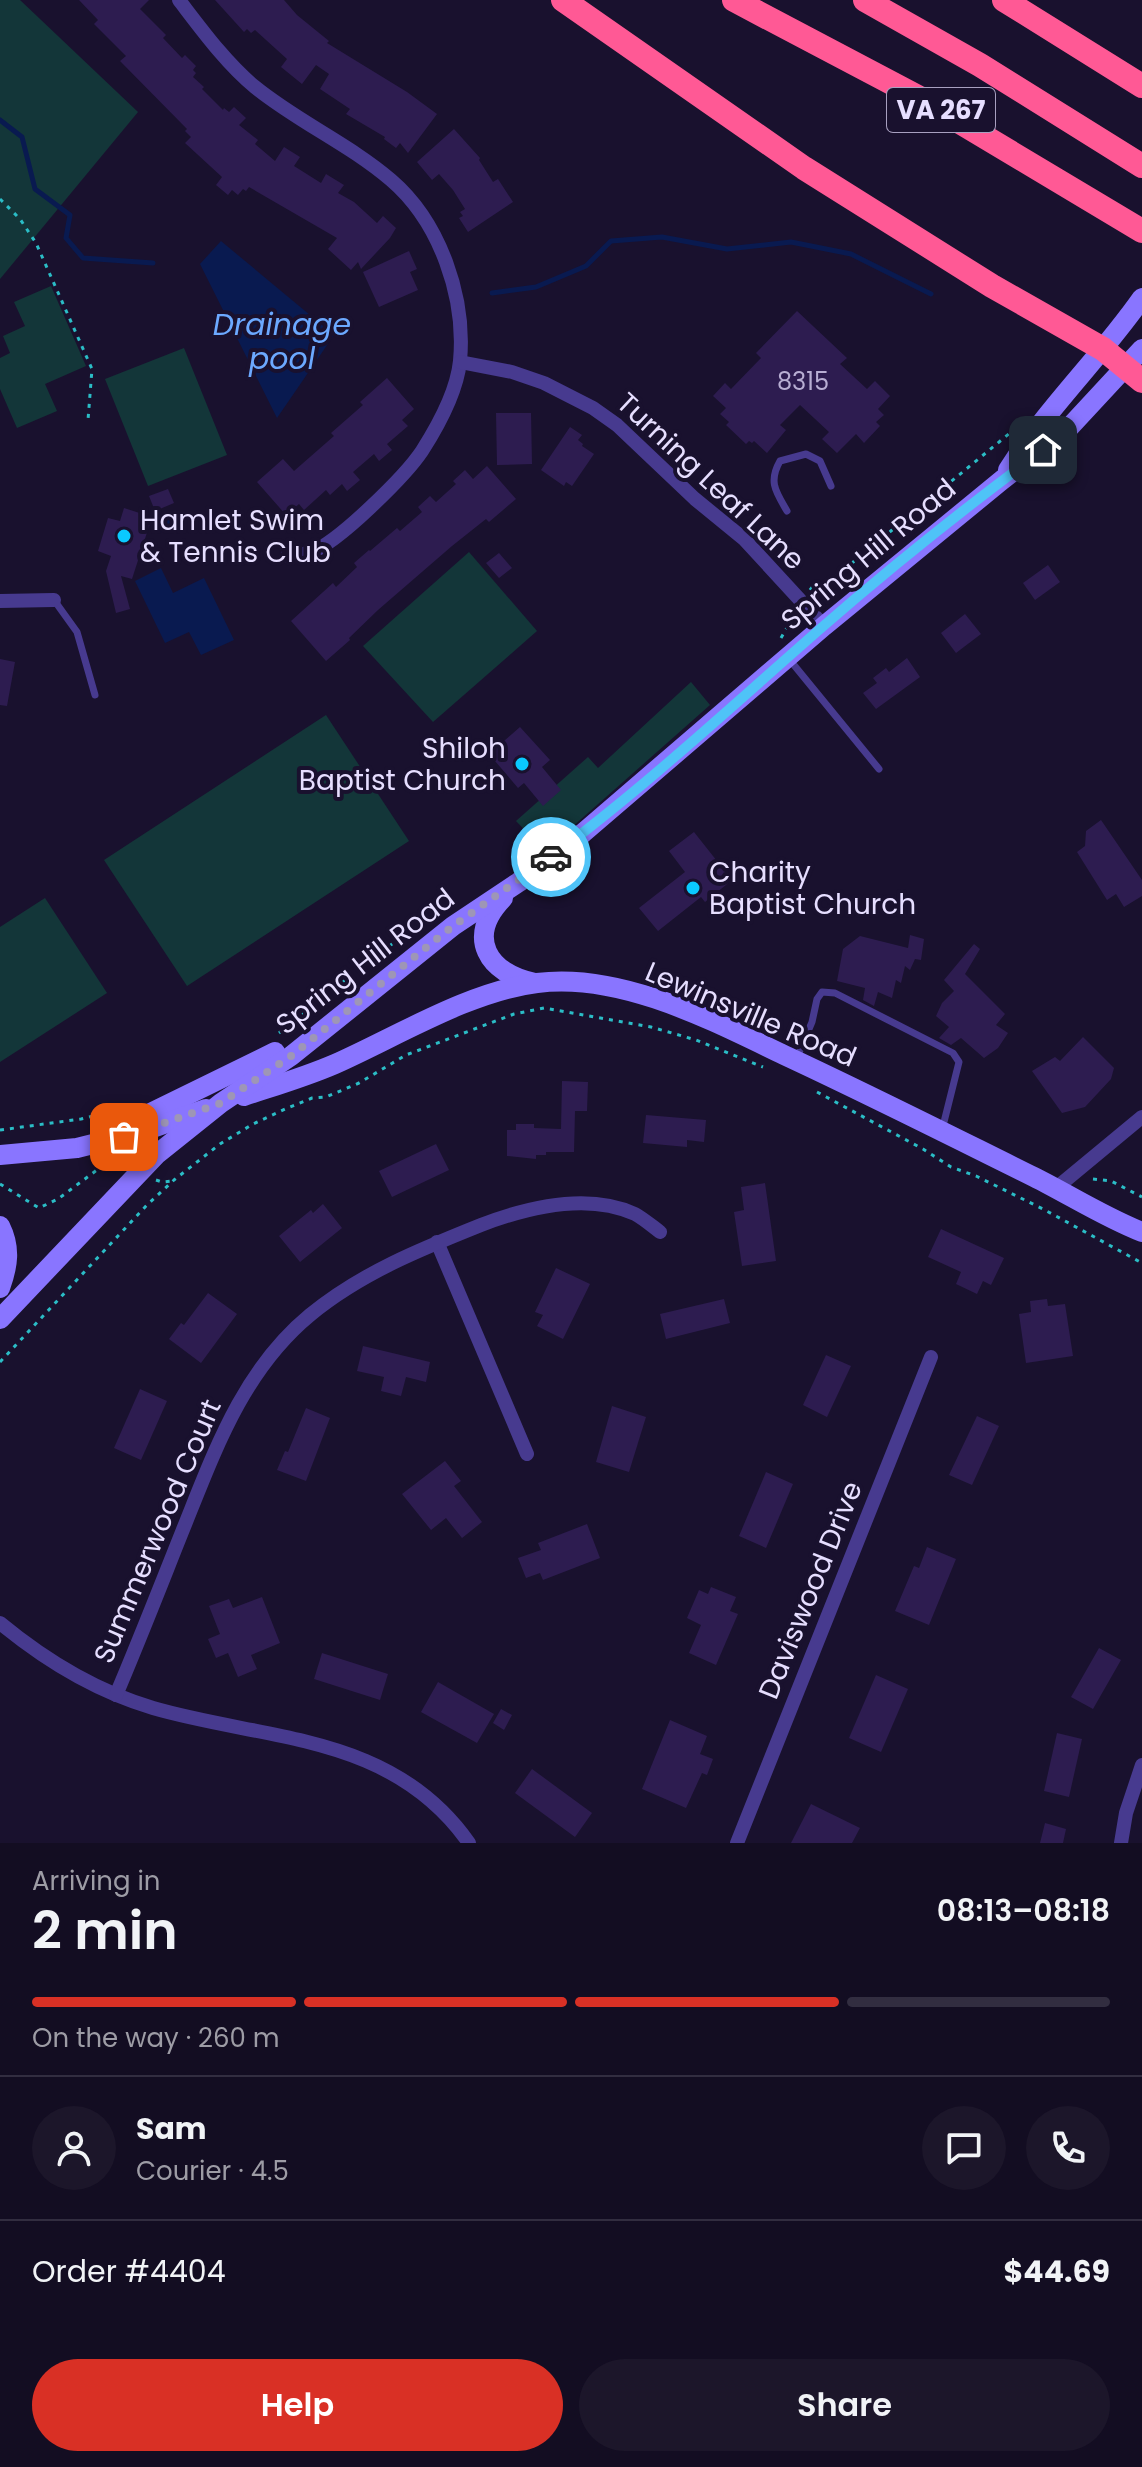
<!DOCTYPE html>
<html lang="en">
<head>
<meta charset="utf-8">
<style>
	:root { --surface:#130d22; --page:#1c162a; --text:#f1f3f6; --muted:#9d9ca5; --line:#322d40; --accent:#d93025 }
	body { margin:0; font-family:Poppins,sans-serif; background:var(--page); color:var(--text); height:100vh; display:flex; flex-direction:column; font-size:30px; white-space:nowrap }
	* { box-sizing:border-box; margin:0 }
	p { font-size:26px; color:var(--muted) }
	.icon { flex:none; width:44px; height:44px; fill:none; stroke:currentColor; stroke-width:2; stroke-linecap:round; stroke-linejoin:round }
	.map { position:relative; height:1843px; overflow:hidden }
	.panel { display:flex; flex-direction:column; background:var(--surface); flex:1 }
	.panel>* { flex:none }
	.pin { position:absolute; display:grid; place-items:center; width:68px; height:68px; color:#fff; margin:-34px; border-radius:16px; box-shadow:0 4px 12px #0006 }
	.courier { position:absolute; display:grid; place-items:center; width:80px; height:80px; margin:-40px; border:6px solid #4fc3f7; border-radius:50%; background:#fff; color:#222; box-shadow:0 2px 10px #0007 }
	.overview em { font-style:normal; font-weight:600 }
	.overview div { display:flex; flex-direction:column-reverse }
	.overview { display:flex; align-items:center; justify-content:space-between; height:136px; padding:0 32px }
	h1 { font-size:52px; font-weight:600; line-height:60px }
	.bar { display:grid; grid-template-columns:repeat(4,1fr); gap:12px 8px; align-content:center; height:96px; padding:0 32px }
	.bar i { height:10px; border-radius:6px; background:var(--line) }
	.bar .current { background:var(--accent) }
	.bar p { grid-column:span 4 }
	.line { display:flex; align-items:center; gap:20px; padding:0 32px; border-top:2px solid var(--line) }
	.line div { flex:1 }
	.round { display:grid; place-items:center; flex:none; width:84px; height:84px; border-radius:42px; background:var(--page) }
	.primary-button { display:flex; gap:16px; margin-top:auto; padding:16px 32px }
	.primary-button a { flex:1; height:92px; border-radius:48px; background:var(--accent); color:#fff; font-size:32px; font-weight:600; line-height:92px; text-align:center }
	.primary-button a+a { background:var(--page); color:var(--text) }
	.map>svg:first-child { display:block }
	.green { fill:#133639 }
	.water { fill:#091a50 }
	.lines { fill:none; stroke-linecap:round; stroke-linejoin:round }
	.stream { stroke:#091a50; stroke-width:5 }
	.building { fill:#2d1c50 }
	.path { stroke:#2bbdc6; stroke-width:3; stroke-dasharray:4 6; stroke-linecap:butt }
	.lane { stroke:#473a8f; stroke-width:7 }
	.street { stroke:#473a8f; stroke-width:14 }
	.secondary { stroke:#8975ff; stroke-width:20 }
	.highway { stroke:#ff5995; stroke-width:24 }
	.done { stroke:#9e96b6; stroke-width:8; stroke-dasharray:0 14.4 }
	.route { stroke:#4fc3f7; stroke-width:10 }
	.poi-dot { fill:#0ac9ff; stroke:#19112e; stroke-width:3 }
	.labels { text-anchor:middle; stroke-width:8; stroke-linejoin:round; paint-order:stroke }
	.number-label { font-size:24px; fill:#b8aed3 }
	.shield { fill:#19112e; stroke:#a8a0c0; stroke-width:2 }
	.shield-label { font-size:26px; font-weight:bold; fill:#e6deff }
	.street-label { font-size:28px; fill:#e6deff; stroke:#19112e }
	.poi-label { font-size:28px; fill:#e6deff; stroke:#19112e; text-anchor:start }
	.water-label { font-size:30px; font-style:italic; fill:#6ca9ff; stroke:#19112e }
</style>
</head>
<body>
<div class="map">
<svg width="1142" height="1843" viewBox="0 0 1142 1843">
	<rect width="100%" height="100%" fill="#19112e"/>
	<g class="green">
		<polygon points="0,0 20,0 138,112 0,279"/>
		<polygon points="51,286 86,366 45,384 57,411 17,428 0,389 0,358 10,353 3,336 25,326 14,302"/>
		<polygon points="184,348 227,455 148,486 105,379"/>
		<polygon points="469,552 537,631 433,722 363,646"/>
		<polygon points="691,682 710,705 545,851 516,821 588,757 598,768"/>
		<polygon points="326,715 409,841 187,986 104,860"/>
		<polygon points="45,898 107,993 0,1062 0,927"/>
	</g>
	<g class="water">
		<polygon points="221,241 334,335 277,418 200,264"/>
		<polygon points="172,512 177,524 160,532 155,520"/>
		<polygon points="161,568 173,593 204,578 234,640 201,655 189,632 165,643 135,581"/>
	</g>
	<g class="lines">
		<g class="stream">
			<polyline points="0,120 22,137 35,189 70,215 66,238 83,258 153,263"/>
			<polyline points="492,293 536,287 586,266 611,241 662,237 727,249 791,242 851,254 931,294"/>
		</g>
	</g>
	<g class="building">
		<polygon points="79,0 149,0 140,9 166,35 163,38 182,58 185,55 196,66 193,70 196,73 193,77 204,87 202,89 223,110 224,108 229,112 234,107 246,118 239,125 258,140 255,144 275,161 284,147 300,157 294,166 321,183 326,174 344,185 338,193 354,202 377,223 383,216 396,228 390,238 361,269 358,262 351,270 328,249 337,238 249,187 246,191 243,189 238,195 232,190 228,195 216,185 222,177 185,143 191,137 185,131 187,129 120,61 126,56 94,24 98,20"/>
		<polygon points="215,0 284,0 297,15 329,41 327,43 407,92 437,114 408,153 400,143 396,148 384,139 385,137 346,114 350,109 320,89 329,74 316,65 302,84 281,67 287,59 255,30 251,33 247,29 244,32"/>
		<polygon points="454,129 480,158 479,160 493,182 498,179 513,202 468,232 459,218 463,216 460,212 465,209 453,190 439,174 432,180 417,162"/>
		<polygon points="409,251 417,269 410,272 418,290 379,307 363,272"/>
		<polygon points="797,311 847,358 840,364 867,389 875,381 890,396 878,409 884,415 876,422 880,426 864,443 856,434 837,453 822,439 829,432 800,405 780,425 786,430 767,453 754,441 752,443 749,441 746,444 726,425 729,422 720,414 726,408 713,396 725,383 731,389 761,358 756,353"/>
		<polygon points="387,378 414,409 402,420 408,426 387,444 392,450 379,461 374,454 353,472 360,480 347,491 342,484 330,495 326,490 304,510 299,504 286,515 257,482 283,459 294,471 334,436 331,433 363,405 360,402"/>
		<polygon points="496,413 531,413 532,464 497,465"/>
		<polygon points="570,427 582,435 578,440 583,444 582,446 594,454 572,486 566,482 564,486 541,470"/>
		<polygon points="487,466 516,499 489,522 486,519 452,546 378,610 349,638 350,640 326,661 291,621 333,583 336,587 357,567 354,563 369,550 370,551 397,528 400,531 422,512 418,507 430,496 436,502 456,484 453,481 465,470 473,479"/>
		<polygon points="168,489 174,503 155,511 149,496"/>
		<polygon points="124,508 152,517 132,579 121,576 130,609 116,613 106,571 111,556 98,551 108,518 120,521"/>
		<polygon points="499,553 512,568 499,578 486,563"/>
		<polygon points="1048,565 1060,582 1035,600 1023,583"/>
		<polygon points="965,614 981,634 956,653 941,633"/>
		<polygon points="907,658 920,677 876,709 863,693 877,683 873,678 886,668 889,672"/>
		<polygon points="0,659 15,662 7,706 0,705"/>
		<polygon points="520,727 550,760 542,767 561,790 543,806 524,783 518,788 489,754"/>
		<polygon points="1101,820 1142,880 1142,896 1124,907 1116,894 1107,900 1077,852 1085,846 1086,831"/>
		<polygon points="694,832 732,880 705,902 701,897 658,931 639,908 685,872 669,851"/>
		<polygon points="910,935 924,939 921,960 915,959 910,970 905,966 901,983 896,980 892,998 878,992 874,1006 863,1000 865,988 837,981 843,949 860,936 908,948"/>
		<polygon points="974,944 980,949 965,974 1005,1014 996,1025 1008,1033 998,1048 984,1058 961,1038 951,1045 939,1038 949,1027 936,1016 942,1003 954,991 944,980"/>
		<polygon points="1083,1037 1114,1068 1111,1079 1085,1107 1062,1113 1032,1071 1055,1057 1060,1061"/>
		<polygon points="562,1081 588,1082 587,1111 575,1111 574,1152 546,1152 546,1155 536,1155 536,1159 507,1156 507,1130 516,1130 516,1124 534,1124 534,1128 561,1129"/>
		<polygon points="646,1115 706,1120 704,1142 687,1140 687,1147 643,1143"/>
		<polygon points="436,1144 449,1170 392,1197 379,1171"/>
		<polygon points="765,1183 776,1261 742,1266 734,1212 744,1210 741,1187"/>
		<polygon points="323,1204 342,1228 300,1262 279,1236 311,1210 313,1213"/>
		<polygon points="941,1229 1004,1258 991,1285 983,1281 977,1294 956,1284 961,1272 928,1257"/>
		<polygon points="556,1268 590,1284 563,1339 537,1326 543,1315 535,1312"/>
		<polygon points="208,1293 237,1314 201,1363 169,1339 181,1323 184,1325"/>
		<polygon points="724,1299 730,1323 666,1339 660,1314"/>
		<polygon points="1047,1299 1048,1306 1065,1304 1073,1356 1026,1363 1019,1314 1031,1312 1030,1301"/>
		<polygon points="363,1346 430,1362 426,1382 406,1377 401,1396 381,1391 384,1377 357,1371"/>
		<polygon points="826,1355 851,1366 827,1417 803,1405"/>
		<polygon points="140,1389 167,1401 141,1460 114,1448"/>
		<polygon points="612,1406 646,1417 629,1472 596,1462"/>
		<polygon points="306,1408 330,1418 306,1481 277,1470 285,1451 288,1452"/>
		<polygon points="977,1416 999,1426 972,1485 949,1475"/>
		<polygon points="445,1461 461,1481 454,1486 482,1522 462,1538 446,1518 431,1530 402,1494"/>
		<polygon points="766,1472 793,1484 766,1548 739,1536"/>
		<polygon points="587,1524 600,1558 543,1580 540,1573 526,1578 518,1558 541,1550 538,1543"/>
		<polygon points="927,1547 956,1559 929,1625 895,1611 914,1566 919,1568"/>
		<polygon points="711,1587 736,1597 730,1611 738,1614 716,1665 689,1653 701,1625 687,1618 699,1590 708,1594"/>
		<polygon points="262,1597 280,1643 251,1655 257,1669 238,1677 228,1653 216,1658 208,1639 220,1634 209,1606 229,1599 233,1608"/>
		<polygon points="1099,1648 1121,1660 1093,1709 1071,1697"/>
		<polygon points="322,1653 388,1674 380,1700 314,1679"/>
		<polygon points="876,1675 908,1689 881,1752 849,1738"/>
		<polygon points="438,1682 494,1714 477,1743 421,1712"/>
		<polygon points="501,1709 512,1715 504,1730 493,1723"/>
		<polygon points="670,1720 707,1736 700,1754 713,1759 707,1775 702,1773 686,1808 642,1789"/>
		<polygon points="1057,1733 1082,1739 1069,1797 1044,1791"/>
		<polygon points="532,1769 592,1813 575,1837 515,1793"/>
		<polygon points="811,1804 860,1828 852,1843 791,1843"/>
		<polygon points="1045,1823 1066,1829 1063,1843 1040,1843"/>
	</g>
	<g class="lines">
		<g class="path">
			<polyline points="0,199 20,219 36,243 92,369 88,420"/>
			<polyline points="810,590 813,586 824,584 835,577 1010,433"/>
			<polyline points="781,638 793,617"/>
			<polyline points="279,1033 386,948 429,920"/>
			<polyline points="817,1092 923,1149 951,1167 976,1176 1043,1209 1142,1263"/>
			<polyline points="0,1130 81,1119 114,1111"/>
			<polyline points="1093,1179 1111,1181 1142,1197"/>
			<polyline points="156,1180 162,1182 172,1181"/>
			<polyline points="0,1184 39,1208 58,1199 109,1161 129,1158"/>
			<polyline points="0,1362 146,1206 174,1180 220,1144 253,1124 285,1109 312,1098 326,1097 359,1083 406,1055 514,1014 544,1008 651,1027 696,1040 763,1067"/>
		</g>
		<g class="lane">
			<path d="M787,511c-11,-19 -19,-29 -7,-50l26,-7 14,7 11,25"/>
			<polyline points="54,600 77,632 95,695"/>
			<polyline points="789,659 879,769"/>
			<polyline points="796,1060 812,1022 817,999 822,992 835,993 953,1053 959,1062 942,1130"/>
		</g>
		<g class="street">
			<path d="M179,0c23,30 47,63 76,87 43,35 94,57 136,93 49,42 75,117 69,181 -3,30 -22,65 -38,90 -16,24 -84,92 -111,101 -7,3 -17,3 -24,4"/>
			<polyline points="460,362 512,372 544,383 593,408 617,425 695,499 744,539 824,626"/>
			<polyline points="0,601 54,600"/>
			<polyline points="1055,1189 1142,1117"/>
			<polyline points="437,1242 527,1454"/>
			<path d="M0,1623c46,38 95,68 153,85 114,33 239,25 316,135"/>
			<path d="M116,1695c23,-54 44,-108 66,-163 32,-79 60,-161 128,-217 51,-42 111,-66 171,-90 47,-18 106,-33 154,-11 9,5 17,12 25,18"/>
			<polyline points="737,1843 931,1357"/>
			<polyline points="1121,1843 1126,1813 1142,1765"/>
		</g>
		<g class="secondary">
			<path d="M1008,470c39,-62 92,-112 134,-172"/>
			<path d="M503,898c-38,39 -15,76 32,85"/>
			<path d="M244,1096c30,-10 61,-19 91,-32 61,-27 135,-73 202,-81 83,-11 174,37 247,72 84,39 167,81 250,122 36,18 70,40 108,55"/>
			<polyline points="124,1126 275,1052"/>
			<polyline points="0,1155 77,1148 141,1132 206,1109"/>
			<path d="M0,1226c11,22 8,40 0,62"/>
			<polyline points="0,1319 156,1155 221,1103 291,1056 453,926 519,882 583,833 824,626 1002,480 1066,431 1142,349"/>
		</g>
		<g class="highway">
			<polyline points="563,0 804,168 992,286 1103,349 1142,381"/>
			<polyline points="734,0 918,97 1142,231"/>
			<polyline points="865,0 980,65 1142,166"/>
			<polyline points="1004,0 1142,86"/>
		</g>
	</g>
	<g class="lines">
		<polyline class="done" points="124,1137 221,1103 291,1056 453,926 551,857"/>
		<path class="route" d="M551,857c94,-70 181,-151 269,-228 71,-62 146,-122 223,-179"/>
	</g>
	<g class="poi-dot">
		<circle cx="124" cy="536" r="8"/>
		<circle cx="522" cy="764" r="8"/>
		<circle cx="693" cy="888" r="8"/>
	</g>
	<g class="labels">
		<g class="number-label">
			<text x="803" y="390">8315</text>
		</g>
		<rect class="shield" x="887" y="88" width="108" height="44" rx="6"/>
		<g class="shield-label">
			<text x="941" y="119">VA 267</text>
		</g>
		<g class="street-label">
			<text transform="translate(711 481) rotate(43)" y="10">Turning Leaf Lane</text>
			<text transform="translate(868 554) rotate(-40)" y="10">Spring Hill Road</text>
			<text transform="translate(365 961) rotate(-38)" y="10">Spring Hill Road</text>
			<text transform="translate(751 1014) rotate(23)" y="10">Lewinsville Road</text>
			<text transform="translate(157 1531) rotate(-67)" y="10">Summerwood Court</text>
			<text transform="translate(810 1590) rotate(-68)" y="10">Daviswood Drive</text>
		</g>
		<g class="poi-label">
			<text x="140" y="530">Hamlet Swim<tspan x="140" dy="32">&amp; Tennis Club</tspan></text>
			<text x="506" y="758" text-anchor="end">Shiloh<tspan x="506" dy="32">Baptist Church</tspan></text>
			<text x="709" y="882">Charity<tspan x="709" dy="32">Baptist Church</tspan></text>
		</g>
		<g class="water-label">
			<text x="282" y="335">Drainage<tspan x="282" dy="34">pool</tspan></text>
		</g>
	</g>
</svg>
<div class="pin" style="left:124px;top:1137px;background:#ea580c"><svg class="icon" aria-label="bag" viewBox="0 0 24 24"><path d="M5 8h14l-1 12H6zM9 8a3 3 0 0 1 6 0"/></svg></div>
<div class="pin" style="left:1043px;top:450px;background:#1f2937"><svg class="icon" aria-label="home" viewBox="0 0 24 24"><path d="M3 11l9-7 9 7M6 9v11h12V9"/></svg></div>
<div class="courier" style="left:551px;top:857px"><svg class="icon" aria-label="car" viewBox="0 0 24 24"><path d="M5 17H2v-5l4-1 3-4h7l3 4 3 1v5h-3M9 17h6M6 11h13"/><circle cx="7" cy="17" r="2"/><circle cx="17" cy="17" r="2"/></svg></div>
</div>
<section class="panel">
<div class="overview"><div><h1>2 min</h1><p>Arriving in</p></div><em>08:13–08:18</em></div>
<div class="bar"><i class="current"></i><i class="current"></i><i class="current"></i><i></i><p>On the way · 260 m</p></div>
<div class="line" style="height:144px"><a class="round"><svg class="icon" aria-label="person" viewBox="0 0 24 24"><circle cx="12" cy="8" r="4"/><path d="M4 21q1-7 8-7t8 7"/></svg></a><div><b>Sam</b><p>Courier · 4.5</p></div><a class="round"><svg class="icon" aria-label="chat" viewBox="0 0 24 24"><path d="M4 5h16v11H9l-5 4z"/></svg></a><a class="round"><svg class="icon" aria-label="phone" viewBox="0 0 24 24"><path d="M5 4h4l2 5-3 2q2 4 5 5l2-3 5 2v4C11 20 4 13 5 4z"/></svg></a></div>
<div class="line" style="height:104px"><div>Order #4404</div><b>$44.69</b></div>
<div class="primary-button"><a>Help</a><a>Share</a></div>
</section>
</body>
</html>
